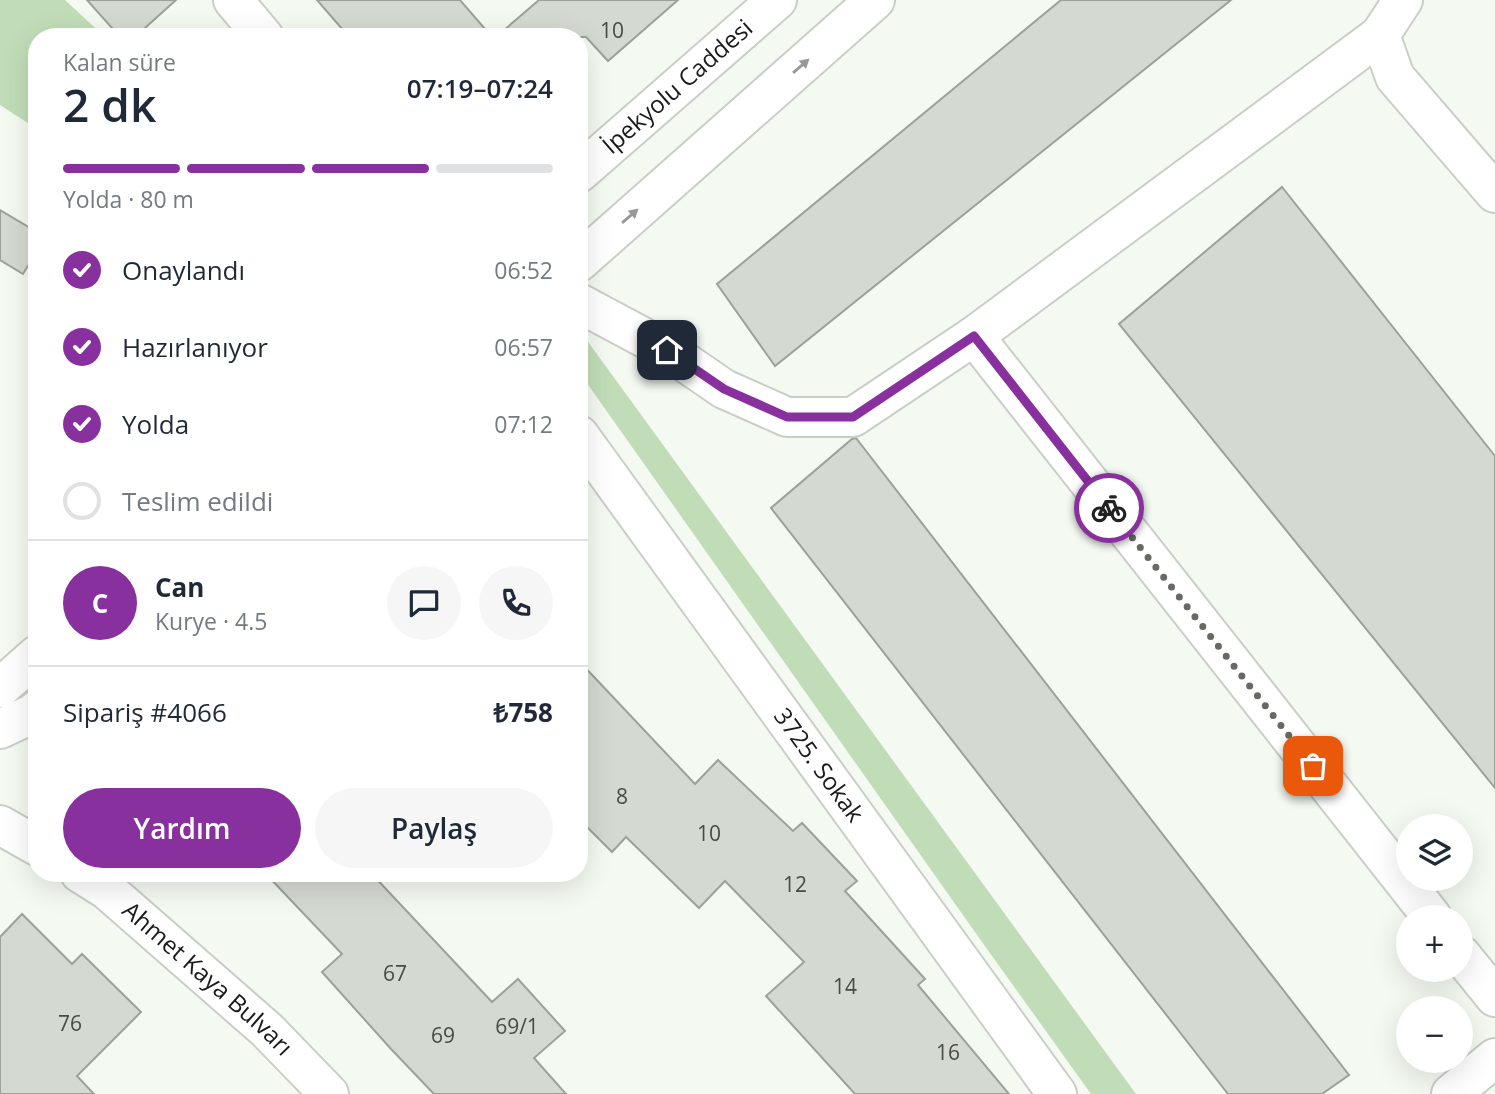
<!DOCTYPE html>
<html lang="tr">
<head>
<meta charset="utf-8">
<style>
	:root { --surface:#fff; --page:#f6f6f7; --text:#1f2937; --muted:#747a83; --line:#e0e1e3; --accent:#87309e }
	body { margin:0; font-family:"Open Sans",sans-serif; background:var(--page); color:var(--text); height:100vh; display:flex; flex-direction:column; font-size:26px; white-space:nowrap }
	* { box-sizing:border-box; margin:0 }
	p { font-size:23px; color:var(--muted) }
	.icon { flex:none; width:38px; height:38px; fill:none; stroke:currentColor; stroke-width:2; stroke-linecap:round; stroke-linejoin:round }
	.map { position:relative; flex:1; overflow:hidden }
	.drawer { position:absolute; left:28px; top:28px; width:560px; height:854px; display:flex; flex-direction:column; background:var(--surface); border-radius:28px; box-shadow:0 7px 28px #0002 }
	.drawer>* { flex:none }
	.tools { position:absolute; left:1396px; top:814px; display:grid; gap:14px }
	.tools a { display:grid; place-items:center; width:77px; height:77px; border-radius:50%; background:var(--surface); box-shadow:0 7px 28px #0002; font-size:35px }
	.pin { position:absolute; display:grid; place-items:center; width:60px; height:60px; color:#fff; margin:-30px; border-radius:14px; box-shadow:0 4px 10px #0006 }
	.courier { position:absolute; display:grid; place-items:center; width:70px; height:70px; margin:-35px; border:5px solid #87309e; border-radius:50%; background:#fff; color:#222; box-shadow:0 2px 9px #0007 }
	.headline em { font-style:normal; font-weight:600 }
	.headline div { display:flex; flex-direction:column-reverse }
	.headline { display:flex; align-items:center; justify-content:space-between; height:119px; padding:0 35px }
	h1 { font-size:46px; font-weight:600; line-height:52px }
	.bar { display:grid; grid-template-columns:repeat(4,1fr); gap:10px 7px; align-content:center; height:84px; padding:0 35px }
	.bar i { height:9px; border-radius:5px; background:var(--line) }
	.bar .selected { background:var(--accent) }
	.bar p { grid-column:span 4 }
	.line { display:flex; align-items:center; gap:18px; padding:0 35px; border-top:2px solid var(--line) }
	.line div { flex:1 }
	.round { display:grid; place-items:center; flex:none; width:74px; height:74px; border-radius:37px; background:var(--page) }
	ol { padding:0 35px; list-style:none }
	li { display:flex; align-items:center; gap:21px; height:77px }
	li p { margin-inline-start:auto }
	li .icon { padding:7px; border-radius:50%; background:var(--accent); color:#fff; stroke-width:4 }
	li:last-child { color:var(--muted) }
	li i { width:38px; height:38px; border:4px solid var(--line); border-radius:50% }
	.cta { display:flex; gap:14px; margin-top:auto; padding:14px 35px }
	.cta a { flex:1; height:80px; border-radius:42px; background:var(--accent); color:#fff; font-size:28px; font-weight:600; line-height:80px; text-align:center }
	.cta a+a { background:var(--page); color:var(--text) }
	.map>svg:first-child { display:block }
	.green { fill:#c1ddb8 }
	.building { fill:#d4dad2; stroke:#9ca19a; stroke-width:2 }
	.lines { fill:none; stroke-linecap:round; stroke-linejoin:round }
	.minor-casing { stroke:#c9cfc7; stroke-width:42 }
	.major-casing { stroke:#c9cfc7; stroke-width:42 }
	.minor { stroke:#fff; stroke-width:38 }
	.major { stroke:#fff; stroke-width:38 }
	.oneway { fill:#989897 }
	.done { stroke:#666964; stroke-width:7; stroke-dasharray:0 12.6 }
	.route { stroke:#87309e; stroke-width:9 }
	.labels { text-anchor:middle; stroke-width:6; stroke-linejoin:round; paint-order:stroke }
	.number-label { font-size:21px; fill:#484b46 }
	.street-label { font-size:24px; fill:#191b18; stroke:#fff }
</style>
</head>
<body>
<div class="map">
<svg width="1495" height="1094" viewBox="0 0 1495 1094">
	<rect width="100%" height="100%" fill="#f4faf2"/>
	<g class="green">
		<polygon points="0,0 65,0 105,37 37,37 37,129 0,105"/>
		<polygon points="583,335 1136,1094 1091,1094 987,949 579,372 579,339"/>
	</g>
	<g class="building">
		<polygon points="87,0 176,0 135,37 120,37"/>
		<polygon points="317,0 460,0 492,37 349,37"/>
		<polygon points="539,0 678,0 608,61 586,37 496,37"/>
		<polygon points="1061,0 1231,0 775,366 717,284"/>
		<polygon points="1282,187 1495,456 1495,788 1119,324"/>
		<polygon points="0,210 37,232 37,251 23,274 0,260"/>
		<polygon points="856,438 1349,1075 1322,1094 1228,1094 771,508 852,439"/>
		<polygon points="579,661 695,784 718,760 793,831 802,823 857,881 845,891 925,979 918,985 1009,1094 855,1094 766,996 804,962 725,881 699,908 626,837 612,852 579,819"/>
		<polygon points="265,873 371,873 492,1002 518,979 565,1031 534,1058 566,1094 434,1094 391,1049 322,972 342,954"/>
		<polygon points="22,914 72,964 82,954 141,1012 77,1076 94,1094 0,1094 0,937"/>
	</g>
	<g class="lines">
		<defs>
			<g id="minor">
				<polyline points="233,0 264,37"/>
				<polyline points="1403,0 1380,35 1395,77 1495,193"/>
				<path id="s1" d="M579,173l198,-173"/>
				<polyline points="579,262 875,0"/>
				<polyline points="579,303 667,350 724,389 787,417 853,417 974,336 1380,35"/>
				<polyline points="974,336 1432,917"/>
				<path id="s2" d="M579,435l478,659"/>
				<polyline points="0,688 37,655"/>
				<polyline points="0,729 32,714 37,710"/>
				<polyline points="1461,955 1495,997"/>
				<polyline points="1451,1094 1495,1058"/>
			</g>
			<g id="major">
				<polyline points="0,825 37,846"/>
				<path id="s3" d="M80,873l27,17 160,140 62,64"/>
			</g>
		</defs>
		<use href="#minor" class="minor-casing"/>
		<use href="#major" class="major-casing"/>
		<use href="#minor" class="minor"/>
		<use href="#major" class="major"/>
	</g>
	<defs><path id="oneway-solid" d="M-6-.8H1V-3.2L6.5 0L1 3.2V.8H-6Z" transform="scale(1.75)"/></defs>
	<g class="oneway">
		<use href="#oneway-solid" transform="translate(801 66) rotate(-41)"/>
		<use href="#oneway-solid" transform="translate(630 216) rotate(-41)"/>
	</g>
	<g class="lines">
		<polyline class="done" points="1109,508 1313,766"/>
		<polyline class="route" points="667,350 724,389 787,417 853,417 974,336 1109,508"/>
	</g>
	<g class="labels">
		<g class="number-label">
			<text x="612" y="38">10</text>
			<text x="622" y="804">8</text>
			<text x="709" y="841">10</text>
			<text x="795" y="892">12</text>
			<text x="395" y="981">67</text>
			<text x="845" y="994">14</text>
			<text x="70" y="1031">76</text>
			<text x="517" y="1034">69/1</text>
			<text x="443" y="1043">69</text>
			<text x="948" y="1060">16</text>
		</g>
		<g class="street-label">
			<text dy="8" stroke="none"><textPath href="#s1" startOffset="131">İpekyolu Caddesi</textPath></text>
			<text dy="8" stroke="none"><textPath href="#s2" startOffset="408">3725. Sokak</textPath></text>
			<text dy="8" stroke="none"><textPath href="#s3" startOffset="166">Ahmet Kaya Bulvarı</textPath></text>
		</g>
	</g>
</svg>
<div class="tools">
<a><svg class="icon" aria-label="layers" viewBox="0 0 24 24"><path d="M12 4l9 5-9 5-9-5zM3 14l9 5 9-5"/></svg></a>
<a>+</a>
<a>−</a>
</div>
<div class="pin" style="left:1313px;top:766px;background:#ea580c"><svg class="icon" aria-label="bag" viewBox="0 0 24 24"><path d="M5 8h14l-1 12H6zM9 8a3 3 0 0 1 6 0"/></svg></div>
<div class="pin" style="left:667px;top:350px;background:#1f2937"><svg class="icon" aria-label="home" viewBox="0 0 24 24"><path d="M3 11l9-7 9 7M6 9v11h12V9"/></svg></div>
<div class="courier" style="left:1109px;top:508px"><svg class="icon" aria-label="bike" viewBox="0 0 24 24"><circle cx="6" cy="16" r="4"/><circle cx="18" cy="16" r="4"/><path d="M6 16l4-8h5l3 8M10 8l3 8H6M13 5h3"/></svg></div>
<section class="drawer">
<div class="headline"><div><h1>2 dk</h1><p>Kalan süre</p></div><em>07:19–07:24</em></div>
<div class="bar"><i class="selected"></i><i class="selected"></i><i class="selected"></i><i></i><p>Yolda · 80 m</p></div>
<ol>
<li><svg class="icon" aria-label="check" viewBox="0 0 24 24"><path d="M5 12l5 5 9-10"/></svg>Onaylandı<p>06:52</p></li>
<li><svg class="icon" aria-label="check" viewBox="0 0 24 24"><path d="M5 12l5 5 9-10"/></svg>Hazırlanıyor<p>06:57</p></li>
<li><svg class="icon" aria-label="check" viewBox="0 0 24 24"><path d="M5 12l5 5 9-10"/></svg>Yolda<p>07:12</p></li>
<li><i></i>Teslim edildi</li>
</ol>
<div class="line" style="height:126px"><b class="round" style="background:var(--accent);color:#fff">C</b><div><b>Can</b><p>Kurye · 4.5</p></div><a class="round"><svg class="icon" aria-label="chat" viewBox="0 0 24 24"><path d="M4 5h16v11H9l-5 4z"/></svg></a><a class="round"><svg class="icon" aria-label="phone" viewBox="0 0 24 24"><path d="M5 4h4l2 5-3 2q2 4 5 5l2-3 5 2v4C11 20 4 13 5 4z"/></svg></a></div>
<div class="line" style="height:91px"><div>Sipariş #4066</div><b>₺758</b></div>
<div class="cta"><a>Yardım</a><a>Paylaş</a></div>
</section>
</div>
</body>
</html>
